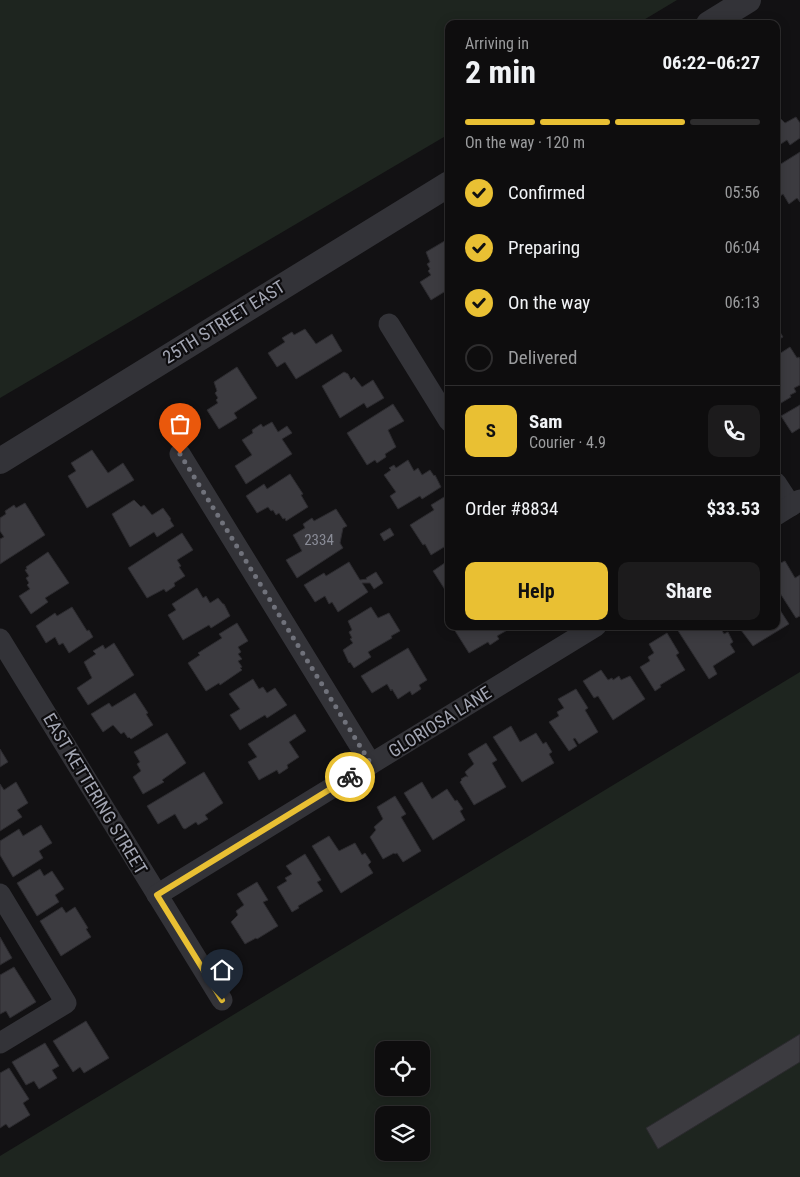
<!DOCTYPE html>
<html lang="en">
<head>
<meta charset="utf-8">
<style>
	:root { --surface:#0e0d0e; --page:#1c1b1c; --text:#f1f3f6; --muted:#9b9c9e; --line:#2e2d2e; --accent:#e9c033 }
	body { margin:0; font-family:"Roboto Condensed",sans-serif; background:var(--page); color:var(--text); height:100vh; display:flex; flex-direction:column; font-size:19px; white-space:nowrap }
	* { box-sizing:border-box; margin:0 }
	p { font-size:16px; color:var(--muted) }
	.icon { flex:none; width:28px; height:28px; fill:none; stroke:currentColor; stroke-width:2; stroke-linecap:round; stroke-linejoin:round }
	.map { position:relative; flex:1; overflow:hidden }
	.drawer { position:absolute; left:445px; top:20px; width:335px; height:610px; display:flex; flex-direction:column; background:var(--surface); border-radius:10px; box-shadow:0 2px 12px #0003,0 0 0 1px var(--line) }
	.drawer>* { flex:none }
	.fabs { position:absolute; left:375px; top:1041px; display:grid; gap:10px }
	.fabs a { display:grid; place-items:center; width:55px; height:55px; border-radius:10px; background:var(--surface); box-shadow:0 2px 12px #0003,0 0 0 1px var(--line); font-size:25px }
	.pin { position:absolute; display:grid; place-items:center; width:42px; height:42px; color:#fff; margin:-51px -21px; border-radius:50% 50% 50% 0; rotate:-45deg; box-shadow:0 0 5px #0007 }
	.pin .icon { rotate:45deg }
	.courier { position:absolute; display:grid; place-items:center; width:50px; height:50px; margin:-25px; border:4px solid #e9c033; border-radius:50%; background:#fff; color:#222; box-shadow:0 1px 6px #0007 }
	.headline em { font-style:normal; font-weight:700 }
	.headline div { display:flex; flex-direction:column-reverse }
	.headline { display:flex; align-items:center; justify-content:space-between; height:85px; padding:0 20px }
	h1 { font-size:32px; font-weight:700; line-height:38px }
	.bar { display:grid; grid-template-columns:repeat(4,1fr); gap:8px 5px; align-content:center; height:60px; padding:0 20px }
	.bar i { height:6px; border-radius:4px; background:var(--line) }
	.bar .on { background:var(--accent) }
	.bar p { grid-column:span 4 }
	.line { display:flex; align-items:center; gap:12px; padding:0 20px; border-top:1px solid var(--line) }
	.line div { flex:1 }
	.round { display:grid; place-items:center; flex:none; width:52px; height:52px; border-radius:10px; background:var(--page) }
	ol { padding:0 20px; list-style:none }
	li { display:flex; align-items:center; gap:15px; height:55px }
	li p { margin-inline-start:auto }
	li .icon { padding:5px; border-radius:50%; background:var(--accent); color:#111; stroke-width:4 }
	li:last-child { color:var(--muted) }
	li i { width:28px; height:28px; border:2px solid var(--line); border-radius:50% }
	.action { display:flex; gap:10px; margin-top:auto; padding:10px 20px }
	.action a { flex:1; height:58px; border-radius:10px; background:var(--accent); color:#111; font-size:20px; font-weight:700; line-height:58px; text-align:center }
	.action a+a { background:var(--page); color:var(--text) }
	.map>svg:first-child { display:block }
	.green { fill:#1e251f; fill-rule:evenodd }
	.building { fill:#3c3b40; stroke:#2c2b2f }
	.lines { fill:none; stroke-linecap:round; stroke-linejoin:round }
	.minor { stroke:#333338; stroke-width:21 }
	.tertiary { stroke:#333338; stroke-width:26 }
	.done { stroke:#70727b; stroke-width:5; stroke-dasharray:0 9 }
	.route { stroke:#e9c033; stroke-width:6 }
	.labels { text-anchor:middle; stroke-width:4.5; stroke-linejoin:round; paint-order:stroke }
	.number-label { font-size:15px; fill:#898b96 }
	.street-label { font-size:18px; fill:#a3a6b3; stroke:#0d0c0e }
</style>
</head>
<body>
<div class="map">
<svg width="800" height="1177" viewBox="0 0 800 1177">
	<rect width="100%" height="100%" fill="#121113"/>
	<g class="green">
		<polygon points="0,0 677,0 637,24 449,24 449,134 0,398"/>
		<path d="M800,672v505h-800v-21zM384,1050h37v38h-37zM384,1115h37v37h-37z"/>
	</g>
	<g class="building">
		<polygon points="776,114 785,123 796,117 800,123 800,138 790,145 787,140 776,147"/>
		<polygon points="800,152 800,202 797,198 789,204 783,194 776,199 776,167"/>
		<polygon points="448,239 449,289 431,300 420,282 431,275 428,271 430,269 427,264 430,262 426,252"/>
		<polygon points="305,329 316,344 332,334 342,351 296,379 285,362 277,367 268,353 285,342 282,338 292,332 294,335"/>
		<polygon points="778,329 783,337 776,341 776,331"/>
		<polygon points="790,347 797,358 799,357 800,359 800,385 794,388 796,392 790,395 791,397 776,406 776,356"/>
		<polygon points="237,367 257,398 234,413 237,418 219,429 207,410 218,403 216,400 218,398 215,393 217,391 214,382"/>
		<polygon points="344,372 348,374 351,380 354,377 362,387 373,380 384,398 367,408 364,403 340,418 322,386"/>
		<polygon points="393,404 404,421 388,430 396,447 385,454 386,457 377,463 375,460 367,465 347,433"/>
		<polygon points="800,405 800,428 792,433 781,416"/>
		<polygon points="272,422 278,432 287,426 292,433 282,439 292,454 246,484 235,466 252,455 242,440 253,433 252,430 261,424 263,427"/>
		<polygon points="92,450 108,473 123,463 134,480 87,508 68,476 76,471 71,463"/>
		<polygon points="408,460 414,471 418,468 422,475 430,470 434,476 435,475 441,487 422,499 420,496 398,509 390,496 396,492 384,475 391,470 389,468 394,465 396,468"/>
		<polygon points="290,474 303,494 301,495 308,507 286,521 285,518 283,519 279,513 276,515 273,510 271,511 268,507 257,513 246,496 264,484 267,489"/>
		<polygon points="449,494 449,544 431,555 425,544 423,545 410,525 434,510 431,505"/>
		<polygon points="134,500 141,507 144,505 152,515 163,508 171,519 170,520 174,526 157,537 154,532 130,547 112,514"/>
		<polygon points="25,503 45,535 0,564 0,539 4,537 0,531 0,518 6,514 5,511 14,505 16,508"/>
		<polygon points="336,509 347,526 343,528 340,543 343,548 297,578 286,560 302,551 293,535 305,528 303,524 312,518 314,521"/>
		<polygon points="390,528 394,535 384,541 380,534"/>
		<polygon points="182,533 193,550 177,560 181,566 179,567 185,576 174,583 175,586 166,592 164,589 147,598 128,568"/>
		<polygon points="48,552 69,583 45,598 48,602 31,614 19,596 30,589 27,585 29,583 26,578 29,576 25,570 27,569 26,567"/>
		<polygon points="449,560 449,596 433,571"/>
		<polygon points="785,561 795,578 800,575 800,616 796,618 776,587 776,565"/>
		<polygon points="349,562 360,580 367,579 366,578 376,572 383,583 374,589 370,583 362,583 368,592 338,612 332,602 329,604 325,596 315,602 304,585 324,573 326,576"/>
		<polygon points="197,588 203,598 206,596 210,603 218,598 223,604 224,604 230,616 211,628 209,625 183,640 168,615 176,610 172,604"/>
		<polygon points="72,607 87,631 89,630 93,637 69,653 63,643 59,645 55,637 46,643 36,626 55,613 57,616"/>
		<polygon points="371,607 378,618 389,613 400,631 391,636 392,638 368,652 371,657 354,668 350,662 349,663 343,650 353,643 350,639 352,638 349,632 352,630 348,621"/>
		<polygon points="778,607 789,624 753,646 738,626 776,626 776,608"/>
		<polygon points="237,623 248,641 238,647 241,652 238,654 242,659 238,661 242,667 240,668 242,670 220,685 219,683 206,691 188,663 200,655 198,653 222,638 219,634"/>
		<polygon points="452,626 508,626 509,629 497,636 499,639 490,645 488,642 469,653"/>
		<polygon points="675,626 698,626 701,630 707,627 708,628 712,626 719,626 724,634 728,632 733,642 730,644 735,652 713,666 717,674 709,679"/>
		<polygon points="667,633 679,653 676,655 685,670 660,685 661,687 655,691 640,667 650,661 648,657 654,653 649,644"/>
		<polygon points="114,643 134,675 88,705 77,688 92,678 84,662 96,654 93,651 103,645 105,649"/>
		<polygon points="408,648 427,680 419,685 421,689 412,695 410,691 398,699 392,689 391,691 387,684 372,693 361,676"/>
		<polygon points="601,670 608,680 612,678 613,680 619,676 621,680 630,676 645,699 613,720 598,696 594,698 583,681"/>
		<polygon points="253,679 259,689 263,687 267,693 275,688 287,705 267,718 265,715 240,730 230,715 240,709 229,694"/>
		<polygon points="576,689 588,708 585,710 598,732 579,744 575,738 573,739 577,746 569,751 549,722 559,716 557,712 564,708 558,699"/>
		<polygon points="135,693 148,713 146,714 153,725 131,739 129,737 128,738 124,732 121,734 113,725 103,732 91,714 109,703 112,707"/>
		<polygon points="295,714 306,731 289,742 299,757 287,765 288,768 279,774 277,770 259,780 248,762 257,757 248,744"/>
		<polygon points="511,726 520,742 536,733 543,744 546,742 552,752 549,754 554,763 522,782 493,737"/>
		<polygon points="167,733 186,763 162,780 164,782 143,794 133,777 141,771 137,764 140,762 134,752"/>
		<polygon points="486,743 497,760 492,763 506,787 474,805 460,782 462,780 461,779 466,776 468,777 465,772 474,764 468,754"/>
		<polygon points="0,749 8,762 0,767"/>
		<polygon points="204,772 223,803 205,815 208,819 198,825 196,822 185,829 183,828 175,814 158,824 147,806"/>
		<polygon points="16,782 28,803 17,810 22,817 0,831 0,784 4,790"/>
		<polygon points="422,782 432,799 447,789 455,801 457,800 463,809 460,811 465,820 433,840 404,793"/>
		<polygon points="395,796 406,814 401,817 421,851 403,862 397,853 395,854 394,853 383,859 370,837 376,830 374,827 383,819 377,807"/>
		<polygon points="41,825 52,843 39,851 43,858 13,877 0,855 0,841 19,829 23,836"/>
		<polygon points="329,836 339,851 355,843 362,855 365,853 371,862 368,865 373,873 341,893 312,846"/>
		<polygon points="305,854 321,880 317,882 323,891 298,906 299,908 292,912 277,887 287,881 285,878 292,874 286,866"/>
		<polygon points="40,869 44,876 52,871 64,889 55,895 59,902 37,916 17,883"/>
		<polygon points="257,882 268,900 263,902 278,926 257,939 256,938 245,944 231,922 238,915 236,911 244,905 237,894"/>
		<polygon points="62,907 66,913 75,907 88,928 86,929 91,937 61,956 40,921"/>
		<polygon points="0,937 12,958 0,965"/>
		<polygon points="14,967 36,1002 10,1018 6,1011 0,1014 0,975"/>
		<polygon points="86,1021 109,1058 84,1073 80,1067 73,1072 53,1041"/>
		<polygon points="800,1034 800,1062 658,1149 646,1128"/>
		<polygon points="45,1043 59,1066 52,1070 57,1078 39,1089 34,1081 26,1085 12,1062"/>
		<polygon points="9,1068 29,1099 23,1103 30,1115 9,1128 6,1124 0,1128 0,1073"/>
	</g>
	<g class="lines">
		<g class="minor">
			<polyline points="389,324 449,421"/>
			<polyline points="180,454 371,764"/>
			<polyline points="776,483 791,506"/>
			<polyline points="776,515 800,500"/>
			<polyline points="0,639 222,1000"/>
			<polyline points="0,894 66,1003 0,1043"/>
			<polyline points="157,895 596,626"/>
		</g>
		<g class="tertiary">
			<polyline points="709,24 748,0"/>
			<polyline points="0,461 449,184"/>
		</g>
	</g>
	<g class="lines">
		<polyline class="done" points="180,454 371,764 350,777"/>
		<polyline class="route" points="222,1000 157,895 350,777"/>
	</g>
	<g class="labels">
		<g class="number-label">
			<text x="319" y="545">2334</text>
		</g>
		<g class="street-label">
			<text transform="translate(224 322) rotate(-32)" y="6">25TH STREET EAST</text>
			<text transform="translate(440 722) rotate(-32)" y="6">GLORIOSA LANE</text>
			<text transform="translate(95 794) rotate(59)" y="6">EAST KETTERING STREET</text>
		</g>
	</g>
</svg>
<div class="fabs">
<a><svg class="icon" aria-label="locate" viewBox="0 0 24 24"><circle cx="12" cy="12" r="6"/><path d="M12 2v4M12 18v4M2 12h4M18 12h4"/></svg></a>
<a><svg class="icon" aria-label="layers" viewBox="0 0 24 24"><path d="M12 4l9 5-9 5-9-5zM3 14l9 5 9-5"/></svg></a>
</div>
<div class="pin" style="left:180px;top:454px;background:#ea580c"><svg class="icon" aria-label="bag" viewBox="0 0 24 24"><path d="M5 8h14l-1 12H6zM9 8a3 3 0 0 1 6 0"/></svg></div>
<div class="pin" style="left:222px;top:1000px;background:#1f2937"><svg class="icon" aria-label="home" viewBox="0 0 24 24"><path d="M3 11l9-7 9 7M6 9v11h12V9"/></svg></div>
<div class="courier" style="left:350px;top:777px"><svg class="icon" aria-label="bike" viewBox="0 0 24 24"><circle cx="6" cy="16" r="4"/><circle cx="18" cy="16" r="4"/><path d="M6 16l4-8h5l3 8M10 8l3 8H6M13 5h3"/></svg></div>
<section class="drawer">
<div class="headline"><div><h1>2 min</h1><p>Arriving in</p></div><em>06:22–06:27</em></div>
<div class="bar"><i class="on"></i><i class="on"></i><i class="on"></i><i></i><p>On the way · 120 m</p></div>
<ol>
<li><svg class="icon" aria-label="check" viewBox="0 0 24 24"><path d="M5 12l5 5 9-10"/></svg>Confirmed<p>05:56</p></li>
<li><svg class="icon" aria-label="check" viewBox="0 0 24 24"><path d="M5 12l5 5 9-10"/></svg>Preparing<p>06:04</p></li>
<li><svg class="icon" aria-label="check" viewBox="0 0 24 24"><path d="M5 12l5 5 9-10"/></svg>On the way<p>06:13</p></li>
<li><i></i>Delivered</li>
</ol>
<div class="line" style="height:90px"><b class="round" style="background:var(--accent);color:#111">S</b><div><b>Sam</b><p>Courier · 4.9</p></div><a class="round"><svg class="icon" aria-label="phone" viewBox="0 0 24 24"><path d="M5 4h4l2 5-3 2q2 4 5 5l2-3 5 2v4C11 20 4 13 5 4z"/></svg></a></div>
<div class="line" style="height:65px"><div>Order #8834</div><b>$33.53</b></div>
<div class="action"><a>Help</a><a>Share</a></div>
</section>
</div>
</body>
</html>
